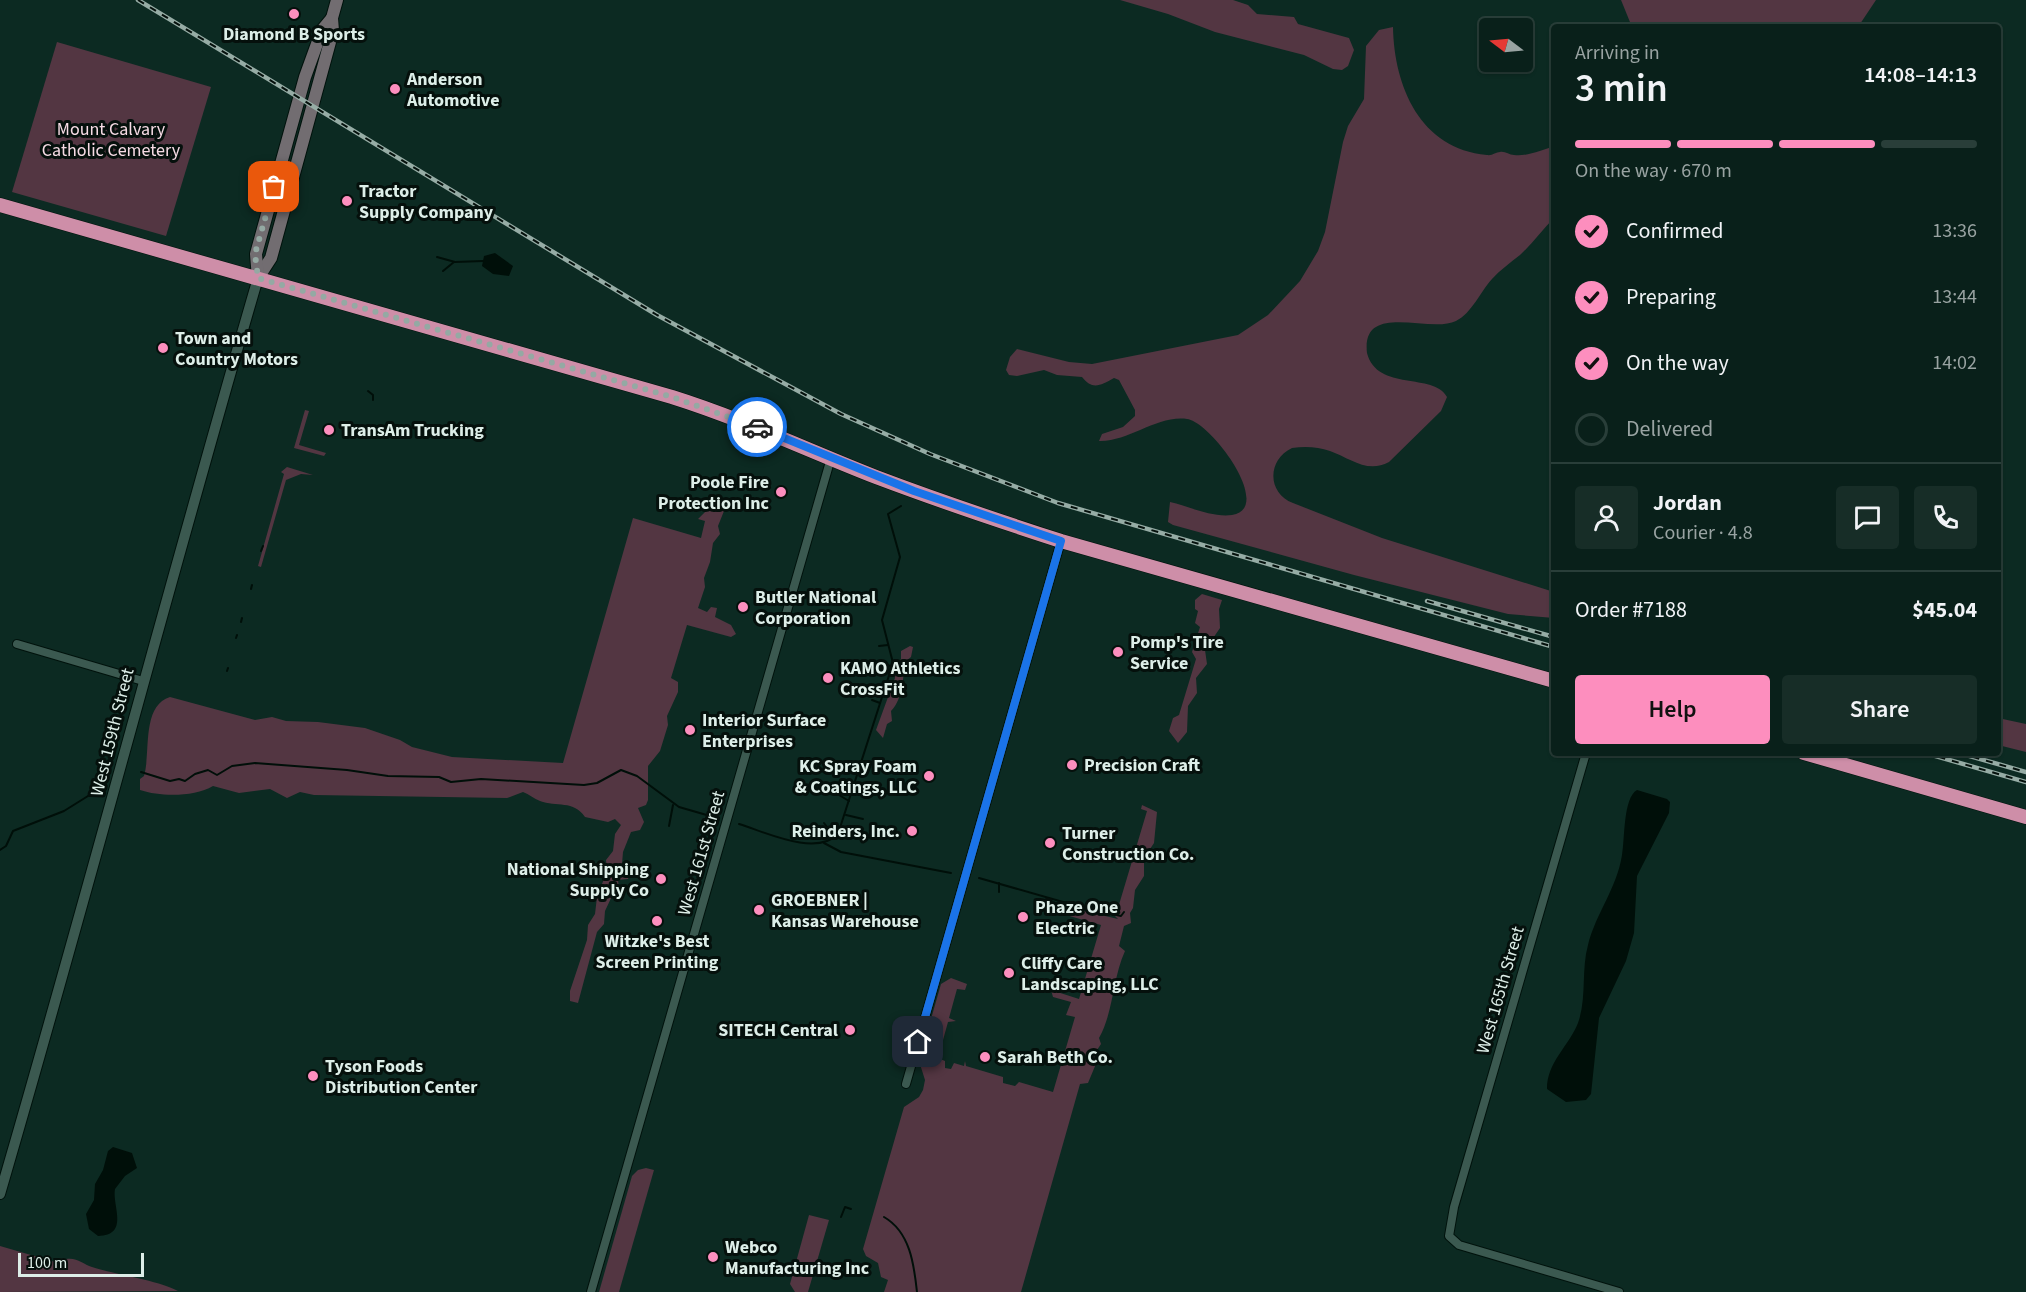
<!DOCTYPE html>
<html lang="en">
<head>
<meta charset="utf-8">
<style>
	:root { --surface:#09201a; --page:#172d27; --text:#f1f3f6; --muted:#99a3a2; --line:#293e39; --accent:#fd8ebe }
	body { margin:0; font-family:"Source Sans 3",sans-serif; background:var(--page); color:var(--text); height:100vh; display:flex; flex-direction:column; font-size:22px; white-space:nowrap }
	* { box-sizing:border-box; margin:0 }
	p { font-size:20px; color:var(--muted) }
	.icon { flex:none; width:33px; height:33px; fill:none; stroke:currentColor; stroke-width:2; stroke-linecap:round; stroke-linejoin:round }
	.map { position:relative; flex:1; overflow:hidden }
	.details { position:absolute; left:1551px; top:24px; width:450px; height:732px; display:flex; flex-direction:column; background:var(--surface); border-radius:6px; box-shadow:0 2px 4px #0004,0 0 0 2px var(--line) }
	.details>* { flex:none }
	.needle { width:39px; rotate:286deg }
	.buttons { position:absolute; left:1479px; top:18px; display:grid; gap:12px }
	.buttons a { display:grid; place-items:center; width:54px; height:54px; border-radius:6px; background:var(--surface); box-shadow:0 2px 4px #0004,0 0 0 2px var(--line); font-size:30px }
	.scale { position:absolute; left:18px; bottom:15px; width:126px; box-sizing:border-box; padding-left:6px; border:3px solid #ddeee8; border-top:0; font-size:16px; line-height:21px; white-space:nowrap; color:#ddeee8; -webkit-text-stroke:4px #05100c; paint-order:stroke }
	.pin { position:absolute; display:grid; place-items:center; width:51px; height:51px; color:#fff; margin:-26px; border-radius:12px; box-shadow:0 3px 9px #0006 }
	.courier { position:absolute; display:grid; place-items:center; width:60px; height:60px; margin:-30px; border:4px solid #1a73e8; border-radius:50%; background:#fff; color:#222; box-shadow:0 2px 8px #0007 }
	.overview em { font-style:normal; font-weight:600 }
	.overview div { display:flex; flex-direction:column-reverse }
	.overview { display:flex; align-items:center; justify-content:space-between; height:102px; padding:0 24px }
	h1 { font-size:39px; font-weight:600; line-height:45px }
	.bar { display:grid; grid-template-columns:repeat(4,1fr); gap:9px 6px; align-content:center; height:72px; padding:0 24px }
	.bar i { height:8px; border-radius:4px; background:var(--line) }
	.bar .current { background:var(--accent) }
	.bar p { grid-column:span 4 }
	.line { display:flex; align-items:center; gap:15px; padding:0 24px; border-top:2px solid var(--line) }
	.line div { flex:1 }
	.round { display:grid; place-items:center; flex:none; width:63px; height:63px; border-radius:6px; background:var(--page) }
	ol { padding:0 24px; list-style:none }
	li { display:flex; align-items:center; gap:18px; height:66px }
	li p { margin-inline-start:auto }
	li .icon { padding:6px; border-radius:50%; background:var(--accent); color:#111; stroke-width:4 }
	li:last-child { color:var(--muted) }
	li i { width:33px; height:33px; border:3px solid var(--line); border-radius:50% }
	.button { display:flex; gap:12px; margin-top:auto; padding:12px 24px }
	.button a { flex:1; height:69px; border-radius:6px; background:var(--accent); color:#111; font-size:24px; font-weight:600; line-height:69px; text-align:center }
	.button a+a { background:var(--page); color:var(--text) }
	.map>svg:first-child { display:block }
	.green { fill:#533642 }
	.water { fill:#000f09 }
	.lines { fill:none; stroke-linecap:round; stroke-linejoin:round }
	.stream { stroke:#000f09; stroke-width:2 }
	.minor-casing { stroke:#00120c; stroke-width:10 }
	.tertiary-casing { stroke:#00120c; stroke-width:12 }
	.secondary-casing { stroke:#00120c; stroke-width:14 }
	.trunk-casing { stroke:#00120c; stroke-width:15 }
	.minor { stroke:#3b5950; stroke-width:8 }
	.tertiary { stroke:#3b5950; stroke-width:10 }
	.secondary { stroke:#726d71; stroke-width:12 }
	.trunk { stroke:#ce8ea8; stroke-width:14 }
	.rail-casing { stroke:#96aca5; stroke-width:4.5 }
	.rail { stroke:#05100c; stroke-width:2; stroke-dasharray:7; stroke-linecap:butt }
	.done { stroke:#94a9a3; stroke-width:6; stroke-dasharray:0 10.8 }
	.route { stroke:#1a73e8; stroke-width:8 }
	.poi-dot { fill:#fd8ebe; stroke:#05100c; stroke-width:2 }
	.labels { text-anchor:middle; stroke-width:6; stroke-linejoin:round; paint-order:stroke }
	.poi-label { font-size:18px; font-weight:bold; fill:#ddeee8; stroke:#05100c; text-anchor:start }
	.park-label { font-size:18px; fill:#f7dbe5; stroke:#05100c }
	.street-label { font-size:18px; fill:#ddeee8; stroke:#05100c }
</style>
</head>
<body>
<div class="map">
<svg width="2026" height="1292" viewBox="0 0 2026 1292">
	<rect width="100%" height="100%" fill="#0c2a22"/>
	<g class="green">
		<polygon points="1120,0 1233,0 1248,5 1257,14 1294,17 1298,24 1349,38 1354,50 1348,66 1342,70 1333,69 1304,55 1215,32 1168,14"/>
		<polygon points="1621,0 1876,0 1858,27 1632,27"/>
		<path d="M1393,27c1,59 27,122 94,128 5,1 9,-3 13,-3 5,-1 9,3 14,3 11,2 29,-5 40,-9v72c-12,12 -22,26 -34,37 -10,8 -20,15 -28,24 -12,13 -20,34 -36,42 -26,13 -95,-20 -89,32 10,39 67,19 80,44l-6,14 -52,51c-22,12 -39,-4 -59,-11 -12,-4 -24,-5 -38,-3 -25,12 -25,45 1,55l89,35 172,54v26l-46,-4 -154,-39 -181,-50 -5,-3 2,-20c18,4 43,16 62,13 43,-7 -21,-93 -45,-96 -30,-4 -58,23 -88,22l3,-7 21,-7 12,-11v-6l-16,-30 -5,-2c-14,8 -22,12 -32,-1l-25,-2 -13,-5 -27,6 -8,-1 -3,-5 4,-13 7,-8 52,13 23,2 146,-29 30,-20 32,-34 18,-30 7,-19 18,-90 5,-16 16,-27 2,-53 13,-16z"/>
		<polygon points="57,42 211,87 166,236 12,192"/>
		<polygon points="305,410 309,411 299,445 326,453 324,456 294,448"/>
		<polygon points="287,467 313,475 301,474 286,480 261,567 258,566 284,474 281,472"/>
		<path d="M714,503h5l5,8 -6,15 2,8 -7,9 -3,19 -6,16 1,9 -7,21 9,4 4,-5 6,1 -2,9 16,8 5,9 -5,3 -44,-12 -16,53 7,4v10l-11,24 1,9 -8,26 -12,15v34l-2,5 -8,3 6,14 -4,8 -9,2 -8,20 -1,12 7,12 -1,3 -10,1 1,8 -7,8 -7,15 -1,13 -7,8 -19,71 -8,-2v-10l17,-51 1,-15 7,-11 2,-17 10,-26 -1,-11 7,-9 2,-17 6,-9 -6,-6 -7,3 -23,-5c-11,-17 -29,-10 -45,-16 -6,-2 -11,-7 -17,-9l-16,6 -193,-3 -14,-3 -13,6 -17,-9 -31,4 -26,-7c-19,11 -52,11 -73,4v-11l4,-3c7,-23 -3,-70 26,-79l85,23 17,-3 14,4 32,1 47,6 35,12 12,7 40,10 111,6 70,-245 68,20 4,-17 -7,-2z"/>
		<polygon points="1202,594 1222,600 1219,609 1220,628 1205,650 1207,664 1196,678 1197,693 1188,706 1187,732 1178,743 1169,731 1173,718 1179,715 1196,659 1192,652 1200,627 1195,623 1198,611 1195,609 1195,600"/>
		<path d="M910,646l3,1 -2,10 -5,4c-4,15 -2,37 -15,50l1,10 -5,3 -4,14 -7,-8 19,-52 -1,-7 7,-12v-8z"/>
		<polygon points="1998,718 2026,724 2026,752 1998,745"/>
		<path d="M1142,805l15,7 -3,31 -10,15v18l-9,14 -2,18 -3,5 1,10 -7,3 -5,20 6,5c-13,29 -11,60 -26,87l2,6 -6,9 3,6 -10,24 -8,1 -59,208h-137l4,-12 -7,-3 -3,-14 -12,-7 -3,-7 41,-142 15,-10 4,-7 2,-10 -6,-19 22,-77 10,-6 16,6 -2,6 -8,-1 -8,29 7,3 -8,1 -10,36 7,3v7l6,1 3,-6 10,3 1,-5 1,5 37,11v6l12,3 4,-4 34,10 22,-75 -9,-2 5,-13 -18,-5 -2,-7 28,9 22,-74 -35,-10 1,-8 51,12 -8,-8 -10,1 -3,-6 2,-3 19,5 29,-97 -6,-2z"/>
		<polygon points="646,1168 654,1170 619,1292 599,1292 632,1176 638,1170"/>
		<polygon points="809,1215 829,1220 808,1292 795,1292 790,1284"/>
		<path d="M0,1246l62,18 4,-5c11,-2 17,5 26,8 21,7 69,14 86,24l-178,1z"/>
	</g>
	<g class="water">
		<polygon points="495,253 513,266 509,276 493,274 482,266 484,256"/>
		<path d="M1637,790l30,9 3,3 -1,11 -32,63 -3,57 -8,28 -27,57 -8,76 -5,6 -20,2 -19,-13c0,-27 22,-43 31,-66 9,-25 3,-53 10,-78 8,-32 29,-57 34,-90 3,-16 1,-57 15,-65z"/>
		<path d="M113,1147l19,6 5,15 -12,8 -10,13c-3,17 15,46 -17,47l-9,-7 -3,-15 8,-14 1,-16 8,-14 5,-19z"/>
	</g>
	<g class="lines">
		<g class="stream">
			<polyline points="437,257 455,262 483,261"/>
			<polyline points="443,271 454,262"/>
			<polyline points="368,391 373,395 373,400"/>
			<polyline points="261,551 263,546"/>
			<polyline points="251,589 252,585"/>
			<polyline points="241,622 242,618"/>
			<polyline points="236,638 237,635"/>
			<polyline points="879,646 888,645"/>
			<polyline points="882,664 891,666"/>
			<polyline points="227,671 228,668"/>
			<polyline points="872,700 880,703"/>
			<polyline points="864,761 879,764"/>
			<polyline points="853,764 861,767"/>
			<polyline points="141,772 170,781 179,779 185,781 195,774 208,770 217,775 232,766 255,763 347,770 388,776 439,777 451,782 481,779 584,785 597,783 621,770 637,776 679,807 717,818"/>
			<polyline points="839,795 849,801"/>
			<polyline points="846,815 863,819"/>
			<polyline points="824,823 835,837"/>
			<path d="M739,824c26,8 77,33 99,10l55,-171 -11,-43 18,-63 -12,-43 13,-8"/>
			<polyline points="669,826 673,805"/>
			<polyline points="824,843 841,852 951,873"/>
			<polyline points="0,850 6,846 13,831 64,811 96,791"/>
			<polyline points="979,878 1084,908 1121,916 1124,912"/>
			<polyline points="999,892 999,883"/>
			<polyline points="841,1217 845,1207 851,1209"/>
			<path d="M884,1217c26,15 30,47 33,75"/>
		</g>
		<defs>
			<g id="minor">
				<polyline points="17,644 143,681"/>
				<polyline points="1586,753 1454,1207 1449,1236 1459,1245 1619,1292"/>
				<polyline points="906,1084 1061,541"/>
				<polyline points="591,1292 831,458"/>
			</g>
			<path id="tertiary" d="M0,1194c89,-304 169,-611 258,-916"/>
			<g id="secondary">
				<polyline points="258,278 271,258 333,31 332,18 337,0"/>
				<polyline points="258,278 256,254 305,77 322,30 332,18"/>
			</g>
			<g id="trunk">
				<path d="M0,205l672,192c70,22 135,53 204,80 61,23 123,44 185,64l493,140"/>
				<polyline points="1804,753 2026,817"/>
			</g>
		</defs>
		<use href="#minor" class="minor-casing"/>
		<use href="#tertiary" class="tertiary-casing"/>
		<use href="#secondary" class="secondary-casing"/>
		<use href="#trunk" class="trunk-casing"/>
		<use href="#minor" class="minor"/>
		<use href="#tertiary" class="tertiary"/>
		<use href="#secondary" class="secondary"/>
		<use href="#trunk" class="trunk"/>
		<defs>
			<g id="rail">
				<polyline points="138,0 657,315 841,414 930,454 1058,503 1554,647"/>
				<polyline points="1427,601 1554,637"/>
				<polyline points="1925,753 2026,782"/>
				<polyline points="1959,753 2026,772"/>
			</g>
		</defs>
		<use href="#rail" class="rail-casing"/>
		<use href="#rail" class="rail"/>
	</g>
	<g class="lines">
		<polyline class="done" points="274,187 255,254 258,278 672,397 757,427"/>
		<polyline class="route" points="757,427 914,491 1061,541 918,1042"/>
	</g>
	<g class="poi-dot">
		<circle cx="294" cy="14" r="6"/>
		<circle cx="395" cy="89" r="6"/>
		<circle cx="347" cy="201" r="6"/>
		<circle cx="163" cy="348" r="6"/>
		<circle cx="329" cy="430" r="6"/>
		<circle cx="781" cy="492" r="6"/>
		<circle cx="743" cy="607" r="6"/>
		<circle cx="1118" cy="652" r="6"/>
		<circle cx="828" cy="678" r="6"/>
		<circle cx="690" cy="730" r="6"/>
		<circle cx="1072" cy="765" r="6"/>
		<circle cx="929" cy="776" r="6"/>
		<circle cx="912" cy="831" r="6"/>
		<circle cx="1050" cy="843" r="6"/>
		<circle cx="661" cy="879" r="6"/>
		<circle cx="759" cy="910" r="6"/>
		<circle cx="1023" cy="917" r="6"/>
		<circle cx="657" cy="921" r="6"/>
		<circle cx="1009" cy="973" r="6"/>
		<circle cx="850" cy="1030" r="6"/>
		<circle cx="985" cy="1057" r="6"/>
		<circle cx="313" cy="1076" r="6"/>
		<circle cx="713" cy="1257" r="6"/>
	</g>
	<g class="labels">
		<g class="poi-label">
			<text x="294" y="40" text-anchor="middle">Diamond B Sports</text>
			<text x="407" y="85">Anderson<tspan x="407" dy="21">Automotive</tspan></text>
			<text x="359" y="197">Tractor<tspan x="359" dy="21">Supply Company</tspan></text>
			<text x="175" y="344">Town and<tspan x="175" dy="21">Country Motors</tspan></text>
			<text x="341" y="436">TransAm Trucking</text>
			<text x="769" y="488" text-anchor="end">Poole Fire<tspan x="769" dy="21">Protection Inc</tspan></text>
			<text x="755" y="603">Butler National<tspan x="755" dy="21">Corporation</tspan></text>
			<text x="1130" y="648">Pomp's Tire<tspan x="1130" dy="21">Service</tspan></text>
			<text x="840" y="674">KAMO Athletics<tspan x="840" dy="21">CrossFit</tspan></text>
			<text x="702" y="726">Interior Surface<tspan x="702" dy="21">Enterprises</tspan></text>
			<text x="1084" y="771">Precision Craft</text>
			<text x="917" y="772" text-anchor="end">KC Spray Foam<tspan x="917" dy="21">&amp; Coatings, LLC</tspan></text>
			<text x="900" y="837" text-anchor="end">Reinders, Inc.</text>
			<text x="1062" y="839">Turner<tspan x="1062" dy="21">Construction Co.</tspan></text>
			<text x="649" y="875" text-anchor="end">National Shipping<tspan x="649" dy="21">Supply Co</tspan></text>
			<text x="771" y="906">GROEBNER |<tspan x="771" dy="21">Kansas Warehouse</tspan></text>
			<text x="1035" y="913">Phaze One<tspan x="1035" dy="21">Electric</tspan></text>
			<text x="657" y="947" text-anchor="middle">Witzke's Best<tspan x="657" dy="21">Screen Printing</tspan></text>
			<text x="1021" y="969">Cliffy Care<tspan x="1021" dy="21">Landscaping, LLC</tspan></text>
			<text x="838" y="1036" text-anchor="end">SITECH Central</text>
			<text x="997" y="1063">Sarah Beth Co.</text>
			<text x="325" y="1072">Tyson Foods<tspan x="325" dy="21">Distribution Center</tspan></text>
			<text x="725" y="1253">Webco<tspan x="725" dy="21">Manufacturing Inc</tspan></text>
		</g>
		<g class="park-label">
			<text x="111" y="135">Mount Calvary<tspan x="111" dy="21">Catholic Cemetery</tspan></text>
		</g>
		<g class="street-label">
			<text transform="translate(112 732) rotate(-76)" y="6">West 159th Street</text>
			<text transform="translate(701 853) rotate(-74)" y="6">West 161st Street</text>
			<text transform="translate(1500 990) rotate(-74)" y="6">West 165th Street</text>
		</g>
	</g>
</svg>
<div class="buttons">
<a><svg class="needle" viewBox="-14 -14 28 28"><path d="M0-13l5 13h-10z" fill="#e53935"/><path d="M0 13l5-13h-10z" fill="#99a3a2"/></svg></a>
</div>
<div class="scale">100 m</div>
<div class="pin" style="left:274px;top:187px;background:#ea580c"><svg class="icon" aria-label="bag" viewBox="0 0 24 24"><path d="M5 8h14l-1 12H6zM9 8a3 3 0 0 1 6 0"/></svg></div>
<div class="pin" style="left:918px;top:1042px;background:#1f2937"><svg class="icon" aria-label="home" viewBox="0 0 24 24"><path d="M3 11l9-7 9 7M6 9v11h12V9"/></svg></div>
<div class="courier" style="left:757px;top:427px"><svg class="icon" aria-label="car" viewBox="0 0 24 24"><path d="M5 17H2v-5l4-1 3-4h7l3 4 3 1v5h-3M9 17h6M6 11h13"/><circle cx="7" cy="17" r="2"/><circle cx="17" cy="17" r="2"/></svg></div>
<section class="details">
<div class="overview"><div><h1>3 min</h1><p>Arriving in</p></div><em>14:08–14:13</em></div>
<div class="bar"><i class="current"></i><i class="current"></i><i class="current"></i><i></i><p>On the way · 670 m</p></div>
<ol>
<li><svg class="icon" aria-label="check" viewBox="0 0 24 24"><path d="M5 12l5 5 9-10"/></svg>Confirmed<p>13:36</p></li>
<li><svg class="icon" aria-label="check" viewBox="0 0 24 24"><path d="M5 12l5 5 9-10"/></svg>Preparing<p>13:44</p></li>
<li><svg class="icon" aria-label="check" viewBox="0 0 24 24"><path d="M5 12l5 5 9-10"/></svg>On the way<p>14:02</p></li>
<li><i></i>Delivered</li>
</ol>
<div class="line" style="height:108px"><a class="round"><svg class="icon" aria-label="person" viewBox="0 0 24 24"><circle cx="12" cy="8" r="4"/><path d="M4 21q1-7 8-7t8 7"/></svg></a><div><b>Jordan</b><p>Courier · 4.8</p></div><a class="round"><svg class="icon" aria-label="chat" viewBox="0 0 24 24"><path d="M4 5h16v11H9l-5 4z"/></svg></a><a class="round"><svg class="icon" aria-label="phone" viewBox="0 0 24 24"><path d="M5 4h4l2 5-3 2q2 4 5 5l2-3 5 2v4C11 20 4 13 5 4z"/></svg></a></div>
<div class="line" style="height:78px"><div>Order #7188</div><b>$45.04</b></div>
<div class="button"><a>Help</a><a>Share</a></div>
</section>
</div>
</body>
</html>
